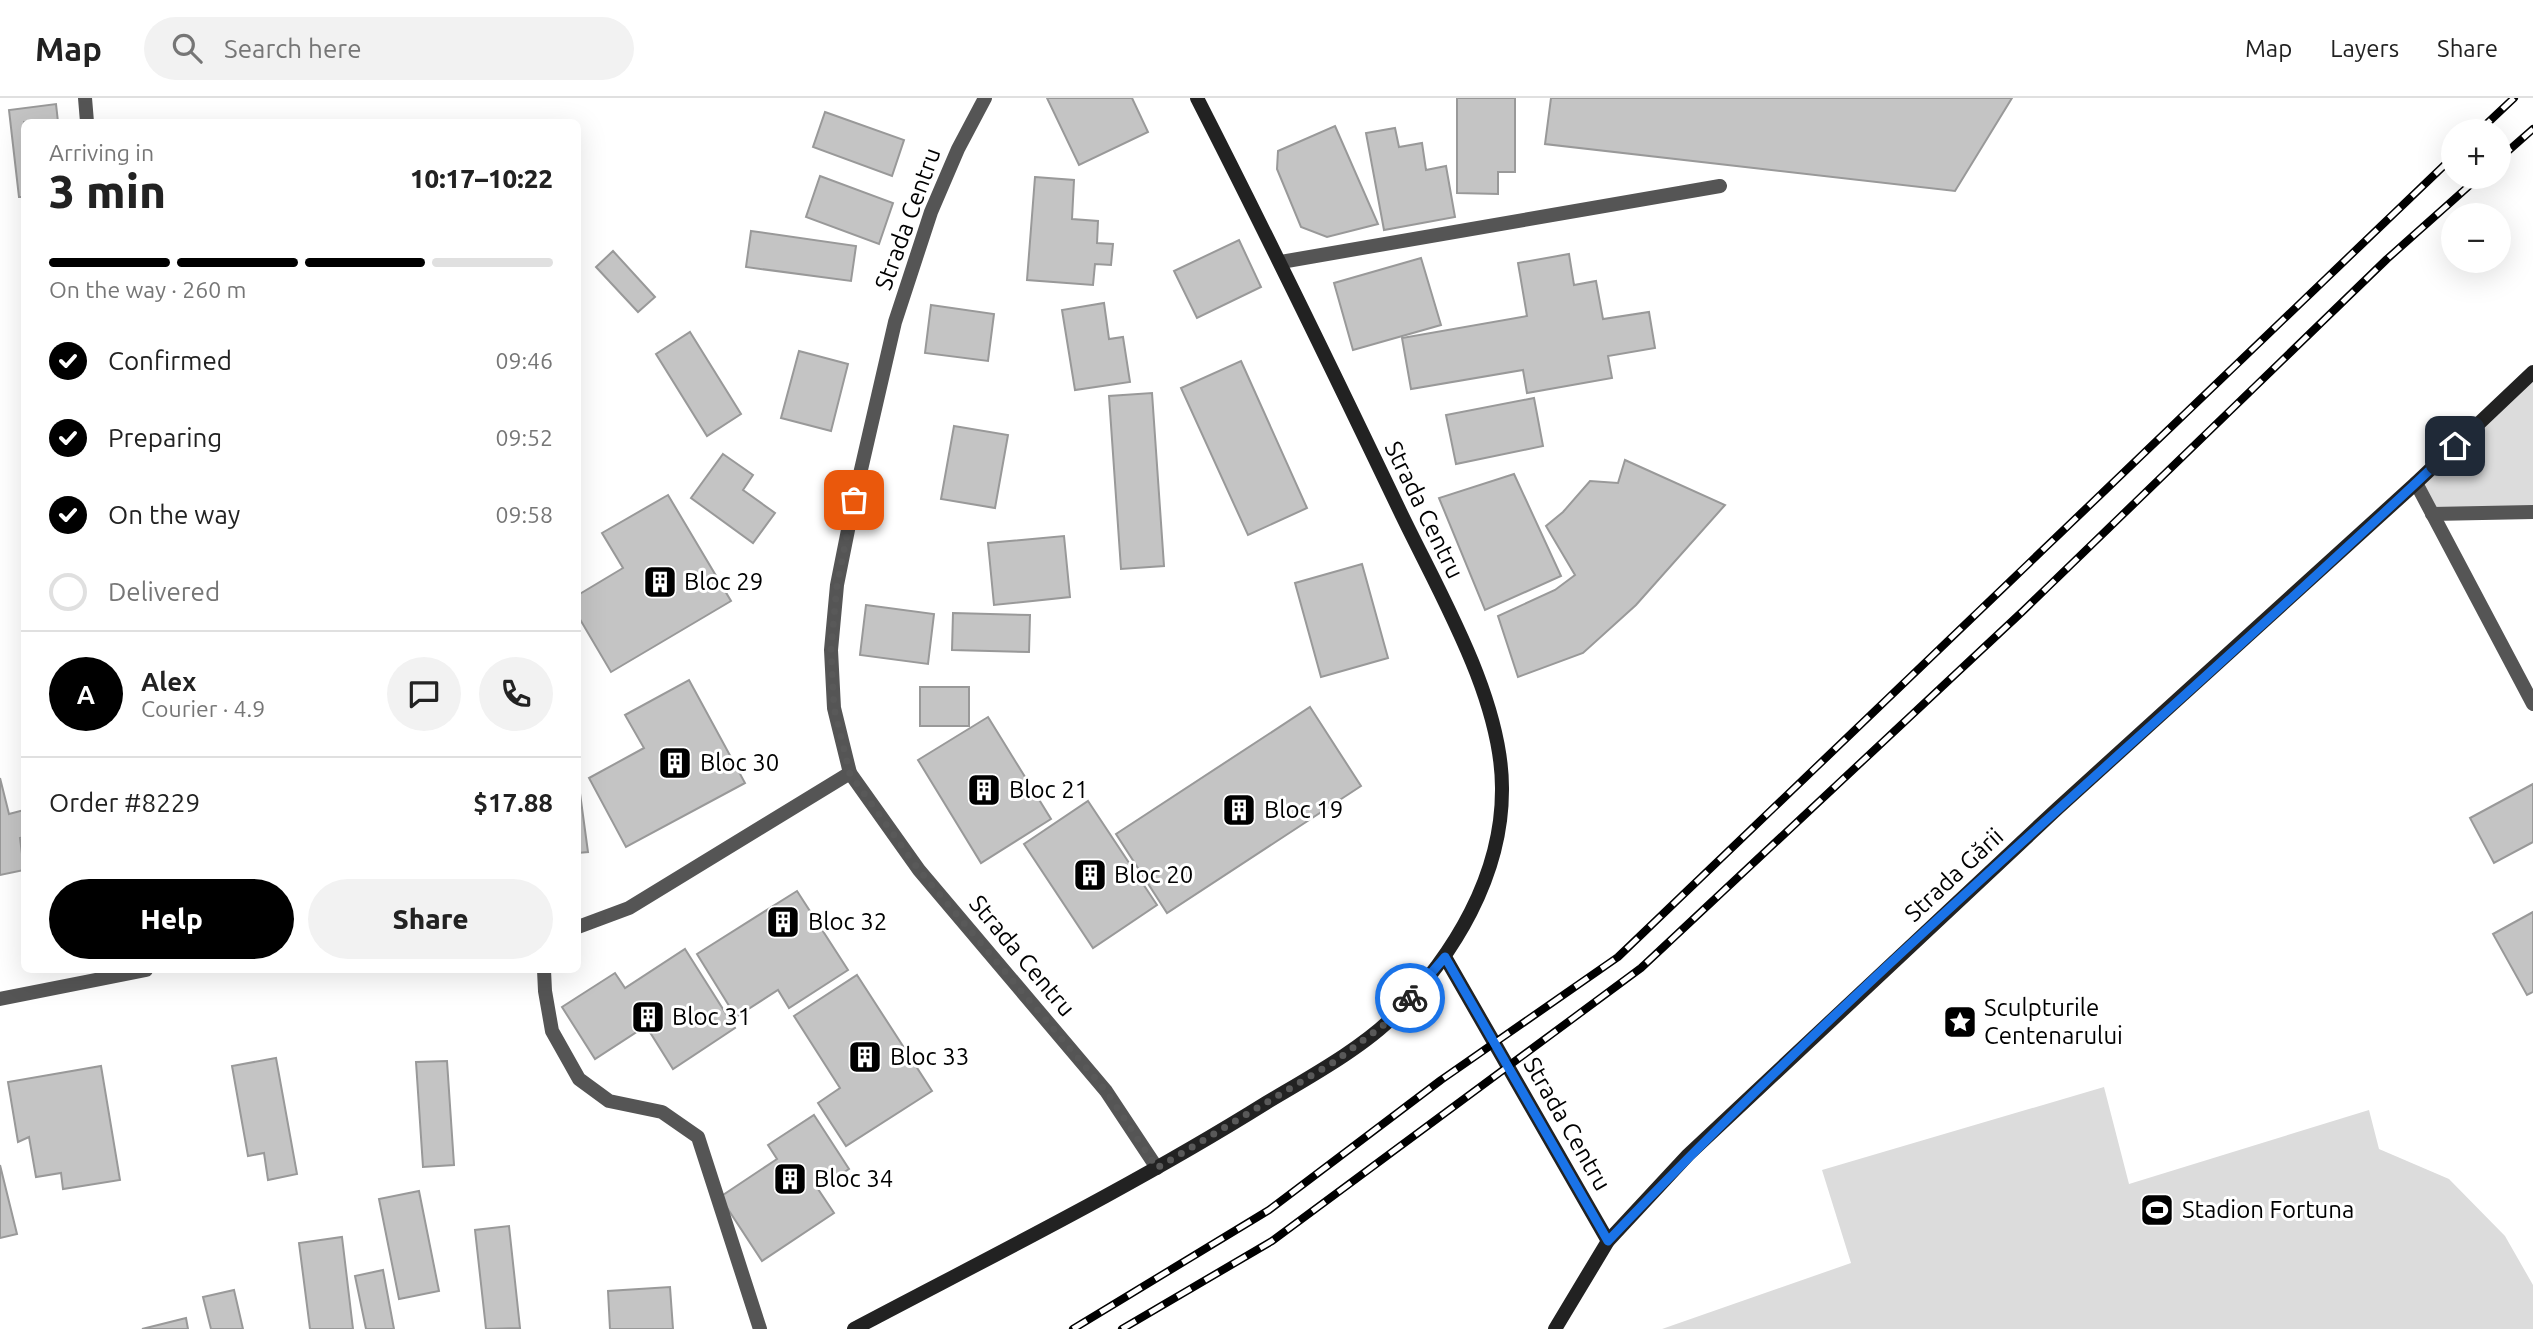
<!DOCTYPE html>
<html lang="en">
<head>
<meta charset="utf-8">
<style>
	:root { --surface:#fff; --page:#f2f2f2; --text:#222; --muted:#767676; --line:#e0e0e0; --accent:#000 }
	body { margin:0; font-family:Ubuntu,sans-serif; background:var(--page); color:var(--text); height:100vh; display:flex; flex-direction:column; font-size:26px; white-space:nowrap }
	* { box-sizing:border-box; margin:0 }
	p { font-size:23px; color:var(--muted) }
	.icon { flex:none; width:38px; height:38px; fill:none; stroke:currentColor; stroke-width:2; stroke-linecap:round; stroke-linejoin:round }
	.map { position:relative; flex:1; overflow:hidden }
	.details { position:absolute; left:21px; top:21px; width:560px; height:854px; display:flex; flex-direction:column; background:var(--surface); border-radius:10px; box-shadow:0 7px 28px #0002 }
	.details>* { flex:none }
	.controls { position:absolute; left:2441px; top:21px; display:grid; gap:14px }
	.controls a { display:grid; place-items:center; width:70px; height:70px; border-radius:50%; background:var(--surface); box-shadow:0 7px 28px #0002; font-size:35px }
	.pin { position:absolute; display:grid; place-items:center; width:60px; height:60px; color:#fff; margin:-30px; border-radius:14px; box-shadow:0 4px 10px #0006 }
	.courier { position:absolute; display:grid; place-items:center; width:70px; height:70px; margin:-35px; border:5px solid #1a73e8; border-radius:50%; background:#fff; color:#222; box-shadow:0 2px 9px #0007 }
	.summary em { font-style:normal; font-weight:800 }
	.summary div { display:flex; flex-direction:column-reverse }
	.summary { display:flex; align-items:center; justify-content:space-between; height:119px; padding:0 28px }
	h1 { font-size:46px; font-weight:800; line-height:52px }
	.bar { display:grid; grid-template-columns:repeat(4,1fr); gap:10px 7px; align-content:center; height:84px; padding:0 28px }
	.bar i { height:9px; border-radius:5px; background:var(--line) }
	.bar .on { background:var(--accent) }
	.bar p { grid-column:span 4 }
	.line { display:flex; align-items:center; gap:18px; padding:0 28px; border-top:2px solid var(--line) }
	.line div { flex:1 }
	.round { display:grid; place-items:center; flex:none; width:74px; height:74px; border-radius:37px; background:var(--page) }
	ol { padding:0 28px; list-style:none }
	li { display:flex; align-items:center; gap:21px; height:77px }
	li p { margin-inline-start:auto }
	li .icon { padding:7px; border-radius:50%; background:var(--accent); color:#fff; stroke-width:4 }
	li:last-child { color:var(--muted) }
	li i { width:38px; height:38px; border:4px solid var(--line); border-radius:50% }
	.action { display:flex; gap:14px; margin-top:auto; padding:14px 28px }
	.action a { flex:1; height:80px; border-radius:42px; background:var(--accent); color:#fff; font-size:28px; font-weight:800; line-height:80px; text-align:center }
	.action a+a { background:var(--page); color:var(--text) }
	header { display:flex; align-items:center; gap:42px; box-sizing:border-box; height:98px; padding:0 35px; background:var(--surface); border-bottom:2px solid var(--line) }
	header strong { font-size:33px }
	nav { display:flex; gap:38px; margin-inline-start:auto; font-size:24px }
	.search { width:490px; height:63px; background:var(--page); display:flex; align-items:center; gap:18px; box-sizing:border-box; padding:0 24px; border-radius:38px; color:var(--muted); font-size:26px }
	.map>svg:first-child { display:block }
	.green { fill:#dcdcdc }
	.building { fill:#c4c4c4; stroke:#999; stroke-width:2 }
	.lines { fill:none; stroke-linecap:round; stroke-linejoin:round }
	.lane { stroke:#555; stroke-width:14 }
	.street { stroke:#555; stroke-width:14 }
	.secondary { stroke:#222; stroke-width:14 }
	.rail-casing { stroke:#000; stroke-width:8 }
	.rail { stroke:#fff; stroke-width:5; stroke-dasharray:16; stroke-linecap:butt }
	.done { stroke:#595959; stroke-width:7; stroke-dasharray:0 12.6 }
	.route { stroke:#1a73e8; stroke-width:9 }
	.labels { text-anchor:middle; stroke-width:6; stroke-linejoin:round; paint-order:stroke }
	.street-label { font-size:24px; fill:#000; stroke:#fff }
	.poi-label { font-size:24px; fill:#000; stroke:#fff; text-anchor:start }
</style>
</head>
<body>
<header>
<strong>Map</strong>
<div class="search"><svg class="icon" aria-label="search" viewBox="0 0 24 24"><circle cx="10" cy="10" r="6"/><path d="M15 15l6 6"/></svg>Search here</div>
<nav><a>Map</a><a>Layers</a><a>Share</a></nav>
</header>
<div class="map">
<svg width="2533" height="1231" viewBox="0 0 2533 1231">
	<rect width="100%" height="100%" fill="#fff"/>
	<g class="green">
		<polygon points="2533,274 2533,414 2432,416 2416,385"/>
		<polygon points="2104,989 2129,1086 2369,1012 2379,1051 2449,1081 2505,1138 2533,1187 2533,1231 1662,1231 1851,1165 1822,1072"/>
	</g>
	<g class="building">
		<polygon points="1047,0 1132,0 1148,34 1079,67"/>
		<polygon points="1457,0 1515,0 1515,74 1498,74 1498,96 1457,95"/>
		<polygon points="1551,0 2012,0 1955,93 1545,46"/>
		<polygon points="56,6 58,24 24,24 24,99 19,99 9,12"/>
		<polygon points="825,14 904,42 892,78 813,49"/>
		<polygon points="1335,28 1378,126 1327,139 1301,129 1277,71 1278,53"/>
		<polygon points="1395,30 1399,49 1422,45 1426,72 1446,68 1455,119 1384,132 1366,35"/>
		<polygon points="820,78 893,105 879,146 806,119"/>
		<polygon points="1035,79 1074,82 1072,121 1098,123 1097,145 1113,146 1111,167 1095,166 1093,187 1027,182"/>
		<polygon points="751,133 856,148 851,183 746,169"/>
		<polygon points="1239,142 1261,189 1197,220 1174,173"/>
		<polygon points="613,153 655,199 638,214 596,169"/>
		<polygon points="1569,156 1574,187 1596,183 1603,221 1649,214 1655,250 1608,258 1612,280 1527,295 1523,272 1411,291 1402,240 1527,218 1518,165"/>
		<polygon points="1421,160 1441,227 1353,252 1334,185"/>
		<polygon points="1104,205 1109,241 1123,239 1130,284 1075,292 1062,212"/>
		<polygon points="931,207 994,216 988,263 925,255"/>
		<polygon points="690,234 741,316 707,338 656,256"/>
		<polygon points="799,253 848,266 831,333 781,320"/>
		<polygon points="1241,263 1307,410 1248,437 1181,290"/>
		<polygon points="1152,295 1164,468 1121,471 1109,298"/>
		<polygon points="1534,300 1543,348 1456,366 1446,317"/>
		<polygon points="954,328 1008,337 995,410 941,401"/>
		<polygon points="723,356 753,377 743,392 775,415 753,445 691,400"/>
		<polygon points="1625,362 1725,407 1636,507 1583,555 1518,579 1498,518 1555,492 1575,477 1546,428 1563,414 1590,383 1618,385"/>
		<polygon points="1514,376 1561,478 1485,512 1439,400"/>
		<polygon points="668,397 731,503 611,574 578,518 578,497 623,470 602,435"/>
		<polygon points="1064,438 1070,499 994,507 988,445"/>
		<polygon points="1362,466 1388,560 1321,579 1295,485"/>
		<polygon points="866,507 934,516 928,566 860,557"/>
		<polygon points="953,515 1030,517 1029,554 952,552"/>
		<polygon points="689,582 745,685 626,749 589,680 644,650 625,617"/>
		<rect x="920" y="589" width="49" height="39"/>
		<polygon points="1310,609 1361,688 1167,815 1116,736"/>
		<polygon points="988,619 1051,721 981,765 918,662"/>
		<polygon points="0,680 9,716 24,712 24,739 20,740 24,772 0,777"/>
		<polygon points="2533,686 2533,744 2494,765 2470,720"/>
		<polygon points="579,688 588,754 578,755 578,689"/>
		<polygon points="1088,703 1157,807 1093,850 1024,746"/>
		<polygon points="797,793 848,872 789,910 778,892 736,919 697,856"/>
		<polygon points="2533,814 2533,894 2527,897 2493,836"/>
		<polygon points="685,851 735,930 673,971 646,928 595,961 562,909 615,875 625,890"/>
		<polygon points="857,877 932,993 846,1048 818,1005 840,990 794,918"/>
		<polygon points="276,960 297,1076 268,1082 264,1055 248,1058 232,968"/>
		<polygon points="447,963 454,1067 423,1069 416,964"/>
		<polygon points="101,968 120,1082 63,1091 61,1075 36,1079 29,1039 18,1044 8,984"/>
		<polygon points="814,1017 849,1071 818,1091 834,1115 762,1163 720,1099 777,1061 768,1047"/>
		<polygon points="0,1067 17,1136 0,1140"/>
		<polygon points="419,1093 439,1193 399,1201 379,1101"/>
		<polygon points="509,1128 520,1230 486,1231 475,1132"/>
		<polygon points="342,1139 353,1231 310,1231 299,1145"/>
		<polygon points="383,1172 394,1231 366,1231 355,1178"/>
		<polygon points="670,1189 673,1231 610,1231 608,1193"/>
		<polygon points="234,1192 243,1231 211,1231 203,1199"/>
		<polygon points="186,1220 188,1231 142,1231"/>
	</g>
	<g class="lines">
		<polyline class="lane" points="1281,164 1720,88"/>
		<g class="street">
			<polyline points="85,0 87,24"/>
			<polyline points="985,0 958,51 931,114 895,224 854,402 837,487 831,552 834,610 850,675 919,772 1106,993 1157,1070"/>
			<polyline points="2416,385 2533,606"/>
			<polyline points="2432,416 2533,414"/>
			<polyline points="578,829 629,810 850,675"/>
			<polyline points="544,872 545,893 552,933 579,981 609,1003 662,1014 698,1039 760,1231"/>
			<polyline points="0,901 146,872"/>
		</g>
		<g class="secondary">
			<polyline points="1445,859 1608,1143"/>
			<path d="M854,1231c138,-73 279,-143 412,-226 40,-24 97,-55 129,-88 59,-60 107,-139 107,-225 1,-93 -66,-202 -105,-285 -65,-136 -131,-272 -200,-407"/>
			<polyline points="1555,1231 1608,1143 1688,1057 2057,711 2416,385 2533,274"/>
		</g>
		<defs>
			<g id="rail">
				<polyline points="2479,33 2514,0"/>
				<polyline points="2499,61 2533,31"/>
				<polyline points="1073,1231 1269,1112 1441,982 1618,859 2454,58"/>
				<polyline points="1122,1231 1272,1143 1641,870 2023,513 2387,161 2479,79"/>
			</g>
		</defs>
		<use href="#rail" class="rail-casing"/>
		<use href="#rail" class="rail"/>
	</g>
	<g class="lines">
		<polyline class="done" points="854,402 837,487 831,552 834,610 850,676 919,772 1106,993 1157,1070 1334,964 1393,920 1410,900"/>
		<path class="route" d="M1410,900l35,-41 163,284c266,-281 567,-528 847,-795"/>
	</g>
	<defs>
		<symbol id="building-square" viewBox="-11 -11 22 22"><rect x="-9" y="-9" width="18" height="18" rx="4" fill="#000" stroke="#fff"/><path d="M-4-6H4V6H1V3H-1V6H-4ZM-2.5-4.3h1.7v1.8h-1.7ZM.8-4.3h1.7v1.8H.8ZM-2.5-1h1.7V.8h-1.7ZM.8-1h1.7V.8H.8Z" fill="#fff"/></symbol>
		<symbol id="sight-square" viewBox="-11 -11 22 22"><rect x="-9" y="-9" width="18" height="18" rx="4" fill="#000" stroke="#fff"/><path d="M0-6L1.8-2.2L6-1.7L2.9 1.2L3.7 5.4L0 3.3L-3.7 5.4L-2.9 1.2L-6-1.7L-1.8-2.2Z" fill="#fff"/></symbol>
		<symbol id="stadium-square" viewBox="-11 -11 22 22"><rect x="-9" y="-9" width="18" height="18" rx="4" fill="#000" stroke="#fff"/><path d="M0-5a6.5 5 0 1 0 0 10a6.5 5 0 1 0 0-10ZM-3.5-1.8h7v3.6h-7Z" fill="#fff"/></symbol>
	</defs>
	<g fill-rule="evenodd">
		<use href="#building-square" x="641" y="465" width="38" height="38"/>
		<use href="#building-square" x="656" y="646" width="38" height="38"/>
		<use href="#building-square" x="965" y="673" width="38" height="38"/>
		<use href="#building-square" x="1220" y="693" width="38" height="38"/>
		<use href="#building-square" x="1071" y="758" width="38" height="38"/>
		<use href="#building-square" x="764" y="805" width="38" height="38"/>
		<use href="#building-square" x="629" y="900" width="38" height="38"/>
		<use href="#sight-square" x="1941" y="905" width="38" height="38"/>
		<use href="#building-square" x="846" y="940" width="38" height="38"/>
		<use href="#building-square" x="771" y="1062" width="38" height="38"/>
		<use href="#stadium-square" x="2138" y="1093" width="38" height="38"/>
	</g>
	<g class="labels">
		<g class="street-label">
			<text transform="translate(908 121) rotate(-70)" y="8">Strada Centru</text>
			<text transform="translate(1424 412) rotate(64)" y="8">Strada Centru</text>
			<text transform="translate(1954 777) rotate(-43)" y="8">Strada Gării</text>
			<text transform="translate(1022 858) rotate(50)" y="8">Strada Centru</text>
			<text transform="translate(1567 1026) rotate(60)" y="8">Strada Centru</text>
		</g>
		<g class="poi-label">
			<text x="684" y="492">Bloc 29</text>
			<text x="700" y="673">Bloc 30</text>
			<text x="1009" y="700">Bloc 21</text>
			<text x="1264" y="720">Bloc 19</text>
			<text x="1114" y="785">Bloc 20</text>
			<text x="808" y="832">Bloc 32</text>
			<text x="1984" y="918">Sculpturile<tspan x="1984" dy="28">Centenarului</tspan></text>
			<text x="672" y="927">Bloc 31</text>
			<text x="890" y="967">Bloc 33</text>
			<text x="814" y="1089">Bloc 34</text>
			<text x="2182" y="1120">Stadion Fortuna</text>
		</g>
	</g>
</svg>
<div class="controls">
<a>+</a>
<a>−</a>
</div>
<div class="pin" style="left:854px;top:402px;background:#ea580c"><svg class="icon" aria-label="bag" viewBox="0 0 24 24"><path d="M5 8h14l-1 12H6zM9 8a3 3 0 0 1 6 0"/></svg></div>
<div class="pin" style="left:2455px;top:348px;background:#1f2937"><svg class="icon" aria-label="home" viewBox="0 0 24 24"><path d="M3 11l9-7 9 7M6 9v11h12V9"/></svg></div>
<div class="courier" style="left:1410px;top:900px"><svg class="icon" aria-label="bike" viewBox="0 0 24 24"><circle cx="6" cy="16" r="4"/><circle cx="18" cy="16" r="4"/><path d="M6 16l4-8h5l3 8M10 8l3 8H6M13 5h3"/></svg></div>
<section class="details">
<div class="summary"><div><h1>3 min</h1><p>Arriving in</p></div><em>10:17–10:22</em></div>
<div class="bar"><i class="on"></i><i class="on"></i><i class="on"></i><i></i><p>On the way · 260 m</p></div>
<ol>
<li><svg class="icon" aria-label="check" viewBox="0 0 24 24"><path d="M5 12l5 5 9-10"/></svg>Confirmed<p>09:46</p></li>
<li><svg class="icon" aria-label="check" viewBox="0 0 24 24"><path d="M5 12l5 5 9-10"/></svg>Preparing<p>09:52</p></li>
<li><svg class="icon" aria-label="check" viewBox="0 0 24 24"><path d="M5 12l5 5 9-10"/></svg>On the way<p>09:58</p></li>
<li><i></i>Delivered</li>
</ol>
<div class="line" style="height:126px"><b class="round" style="background:var(--accent);color:#fff">A</b><div><b>Alex</b><p>Courier · 4.9</p></div><a class="round"><svg class="icon" aria-label="chat" viewBox="0 0 24 24"><path d="M4 5h16v11H9l-5 4z"/></svg></a><a class="round"><svg class="icon" aria-label="phone" viewBox="0 0 24 24"><path d="M5 4h4l2 5-3 2q2 4 5 5l2-3 5 2v4C11 20 4 13 5 4z"/></svg></a></div>
<div class="line" style="height:91px"><div>Order #8229</div><b>$17.88</b></div>
<div class="action"><a>Help</a><a>Share</a></div>
</section>
</div>
</body>
</html>
